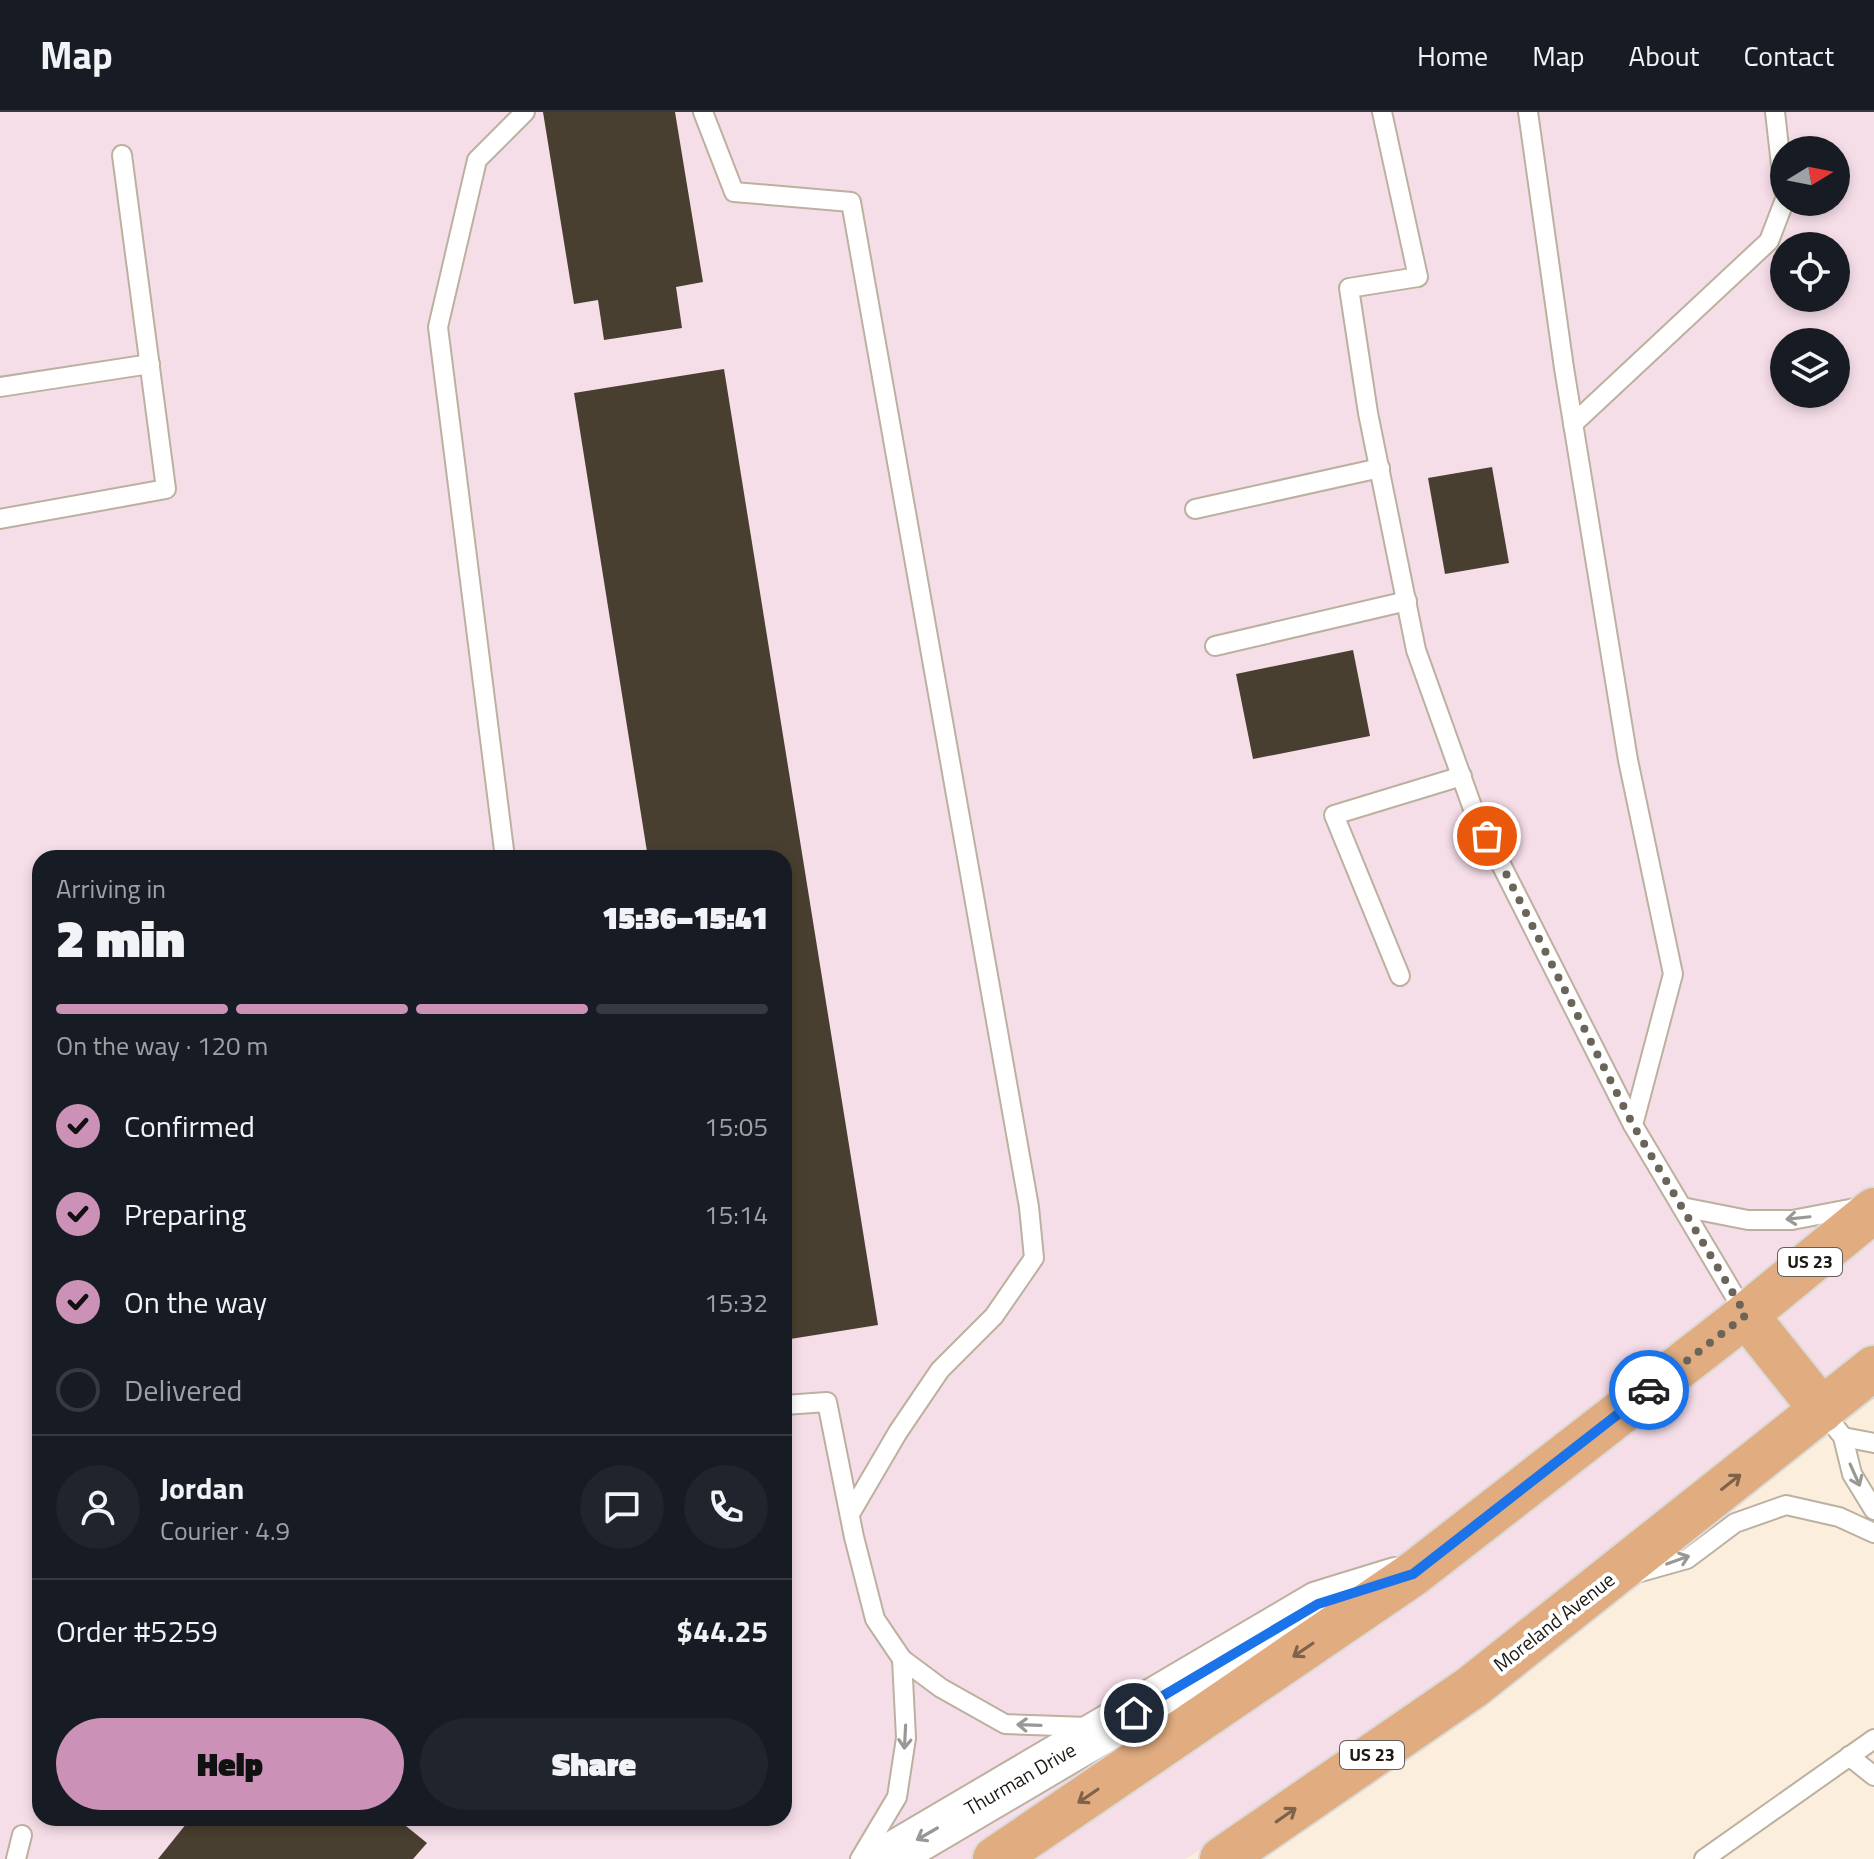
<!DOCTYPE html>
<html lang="en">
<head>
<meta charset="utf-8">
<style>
	:root { --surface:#171b24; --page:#20242c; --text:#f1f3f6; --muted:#9ea1a6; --line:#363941; --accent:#cc91b6 }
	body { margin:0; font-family:"Titillium Web",sans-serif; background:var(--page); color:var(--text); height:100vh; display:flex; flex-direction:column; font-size:30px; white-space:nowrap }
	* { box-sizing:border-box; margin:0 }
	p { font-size:26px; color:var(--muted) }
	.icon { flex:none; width:44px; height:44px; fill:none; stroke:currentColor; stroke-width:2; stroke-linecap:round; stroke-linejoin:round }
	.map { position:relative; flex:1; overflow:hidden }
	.drawer { position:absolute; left:32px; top:738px; width:760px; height:976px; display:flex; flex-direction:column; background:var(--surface); border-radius:24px; box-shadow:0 4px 12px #0003 }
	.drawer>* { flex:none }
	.needle { width:52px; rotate:80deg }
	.tools { position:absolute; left:1770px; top:24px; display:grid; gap:16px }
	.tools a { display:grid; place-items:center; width:80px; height:80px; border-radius:50%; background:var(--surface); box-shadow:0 4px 12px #0003; font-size:40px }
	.pin { position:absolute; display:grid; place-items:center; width:68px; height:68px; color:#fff; margin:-34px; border:4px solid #fff; border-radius:50%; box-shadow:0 2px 8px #0007 }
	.courier { position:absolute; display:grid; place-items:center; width:80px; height:80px; margin:-40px; border:6px solid #1a73e8; border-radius:50%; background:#fff; color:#222; box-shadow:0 2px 10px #0007 }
	.head em { font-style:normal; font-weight:800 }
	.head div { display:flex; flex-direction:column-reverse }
	.head { display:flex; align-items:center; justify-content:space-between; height:136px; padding:0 24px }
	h1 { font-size:52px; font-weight:800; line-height:60px }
	.bar { display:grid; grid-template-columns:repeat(4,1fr); gap:12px 8px; align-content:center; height:96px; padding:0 24px }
	.bar i { height:10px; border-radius:6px; background:var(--line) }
	.bar .current { background:var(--accent) }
	.bar p { grid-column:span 4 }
	.line { display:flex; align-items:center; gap:20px; padding:0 24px; border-top:2px solid var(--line) }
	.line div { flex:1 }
	.round { display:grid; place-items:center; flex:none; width:84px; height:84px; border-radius:42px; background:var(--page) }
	ol { padding:0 24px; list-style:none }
	li { display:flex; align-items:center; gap:24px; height:88px }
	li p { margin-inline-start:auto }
	li .icon { padding:8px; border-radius:50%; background:var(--accent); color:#111; stroke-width:4 }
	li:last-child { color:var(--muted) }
	li i { width:44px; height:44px; border:4px solid var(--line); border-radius:50% }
	.action { display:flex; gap:16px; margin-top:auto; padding:16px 24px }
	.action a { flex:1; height:92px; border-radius:48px; background:var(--accent); color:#111; font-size:32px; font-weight:800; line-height:92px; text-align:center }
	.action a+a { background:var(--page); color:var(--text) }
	header { display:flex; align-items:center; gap:48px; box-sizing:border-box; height:112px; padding:0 40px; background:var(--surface); border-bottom:2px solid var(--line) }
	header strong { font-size:38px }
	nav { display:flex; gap:44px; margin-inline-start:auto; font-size:28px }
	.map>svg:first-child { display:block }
	.industrial { fill:#f6dee9; fill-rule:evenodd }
	.building { fill:#493f30 }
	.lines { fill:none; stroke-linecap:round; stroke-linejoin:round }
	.lane-casing { stroke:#bcb09f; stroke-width:22 }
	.secondary-casing { stroke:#bcb09f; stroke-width:48 }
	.primary-casing { stroke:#dbdad9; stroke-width:48 }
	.lane { stroke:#fff; stroke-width:18 }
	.secondary { stroke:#fff; stroke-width:44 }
	.primary { stroke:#e0ac80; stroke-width:44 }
	.oneway { stroke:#9a9895 }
	.oneway2 { stroke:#7f624a }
	.done { stroke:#6b6459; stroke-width:8; stroke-dasharray:0 14.4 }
	.route { stroke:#1a73e8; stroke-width:10 }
	.labels { text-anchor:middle; stroke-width:8; stroke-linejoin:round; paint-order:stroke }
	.shield { fill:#fff; stroke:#625e5a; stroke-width:2 }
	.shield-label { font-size:18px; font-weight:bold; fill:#1e1913 }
	.street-label { font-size:20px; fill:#1e1913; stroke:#fff }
</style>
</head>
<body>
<header>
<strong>Map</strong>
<nav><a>Home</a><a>Map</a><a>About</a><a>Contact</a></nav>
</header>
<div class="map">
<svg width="1874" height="1747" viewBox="0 0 1874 1747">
	<rect width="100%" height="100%" fill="#fbeedc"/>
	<path class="industrial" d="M0,0h1874v1275l-633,439 -56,33h-1185zM1784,38h52v52h-52zM1784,134h52v52h-52zM1784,230h52v52h-52zM40,746h744v960h-744z"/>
	<g class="building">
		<polygon points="543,0 675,0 703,170 676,175 682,216 604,228 598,188 574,192"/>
		<polygon points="724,257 878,1213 784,1228 784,746 648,746 574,281"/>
		<polygon points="1492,355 1509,451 1445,462 1428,366"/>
		<polygon points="1353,538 1370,624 1253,647 1236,562"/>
		<polygon points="191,1706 396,1706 427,1731 413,1747 158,1747"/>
	</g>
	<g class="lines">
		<defs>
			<g id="lane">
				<polyline points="703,0 734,80 851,90 1029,1095 1034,1146 994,1204 940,1258 898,1320 850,1402"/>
				<polyline points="1382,0 1418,165 1349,176 1368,301 1416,538 1473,697 1633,1013 1746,1203"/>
				<polyline points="1528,0 1564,256 1628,648 1673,862 1633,1013"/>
				<polyline points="1775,0 1784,79"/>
				<polyline points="0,275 150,252"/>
				<polyline points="1573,312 1769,129 1784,90"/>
				<polyline points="1195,397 1380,356"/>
				<polyline points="0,407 166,377 122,43"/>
				<polyline points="1215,534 1407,489"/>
				<polyline points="505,746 438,215 477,48 525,0"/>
				<polyline points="1400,864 1334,703 1462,664"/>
				<polyline points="1682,1095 1748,1108 1792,1108 1860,1095"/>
				<polyline points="784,1293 827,1290 854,1425 875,1507 902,1547 941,1576 1005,1612 1088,1615"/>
				<polyline points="1822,1298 1843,1325 1852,1362 1874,1398"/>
				<polyline points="1843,1325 1874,1331"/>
				<polyline points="1637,1461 1687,1447 1735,1411 1786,1393 1839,1405 1874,1421"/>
				<polyline points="1849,1644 1874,1664"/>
				<polyline points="16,1747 22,1723"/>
				<polyline points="860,1747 897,1685 906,1626 902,1547"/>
				<polyline points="1704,1747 1874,1627"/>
			</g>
			<polyline id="secondary" points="885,1747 1318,1492 1396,1468"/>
			<g id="primary">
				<polyline points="1746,1203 1822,1298"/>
				<polyline points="995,1747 1413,1462 1746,1203 1874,1098"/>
				<polyline points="1222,1747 1472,1575 1874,1256"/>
			</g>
		</defs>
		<use href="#lane" class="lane-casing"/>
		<use href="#secondary" class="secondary-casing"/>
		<use href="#primary" class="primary-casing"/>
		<use href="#lane" class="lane"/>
		<use href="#secondary" class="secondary"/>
		<use href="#primary" class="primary"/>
	</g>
	<defs><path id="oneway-shaft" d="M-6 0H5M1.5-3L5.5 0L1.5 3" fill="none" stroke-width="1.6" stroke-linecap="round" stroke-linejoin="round" transform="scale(2)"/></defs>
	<g class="oneway">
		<use href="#oneway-shaft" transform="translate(1798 1106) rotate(174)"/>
		<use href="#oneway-shaft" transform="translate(1855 1363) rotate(66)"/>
		<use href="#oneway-shaft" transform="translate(1678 1448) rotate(-20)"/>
		<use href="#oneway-shaft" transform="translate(1029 1613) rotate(-178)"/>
		<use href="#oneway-shaft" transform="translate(905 1625) rotate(93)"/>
		<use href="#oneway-shaft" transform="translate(927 1722) rotate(150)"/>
	</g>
	<g class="oneway2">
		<use href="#oneway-shaft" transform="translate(1731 1370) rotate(-38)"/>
		<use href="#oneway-shaft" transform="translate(1303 1538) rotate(146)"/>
		<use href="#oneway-shaft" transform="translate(1088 1684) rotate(146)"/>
		<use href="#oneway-shaft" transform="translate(1286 1703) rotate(-35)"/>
	</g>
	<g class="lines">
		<polyline class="done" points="1487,724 1633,1013 1746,1203 1649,1278"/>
		<polyline class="route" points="1134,1601 1318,1492 1413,1462 1649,1278"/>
	</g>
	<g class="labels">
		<g class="shield">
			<rect x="1778" y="1136" width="64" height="28" rx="6"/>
			<rect x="1340" y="1629" width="64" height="28" rx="6"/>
		</g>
		<g class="shield-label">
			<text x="1810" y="1156">US 23</text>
			<text x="1372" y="1649">US 23</text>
		</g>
		<g class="street-label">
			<text transform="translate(1554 1510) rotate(-38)" y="7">Moreland Avenue</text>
			<text transform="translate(1020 1667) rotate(-30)" y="7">Thurman Drive</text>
		</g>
	</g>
</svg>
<div class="tools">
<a><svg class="needle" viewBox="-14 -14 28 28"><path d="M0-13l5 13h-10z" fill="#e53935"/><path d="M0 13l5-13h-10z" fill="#9ea1a6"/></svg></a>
<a><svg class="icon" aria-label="locate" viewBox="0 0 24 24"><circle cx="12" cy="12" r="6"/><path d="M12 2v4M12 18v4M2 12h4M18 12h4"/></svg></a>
<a><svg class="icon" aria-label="layers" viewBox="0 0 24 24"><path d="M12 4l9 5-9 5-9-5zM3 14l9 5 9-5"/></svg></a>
</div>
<div class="pin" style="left:1487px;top:724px;background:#ea580c"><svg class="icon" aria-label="bag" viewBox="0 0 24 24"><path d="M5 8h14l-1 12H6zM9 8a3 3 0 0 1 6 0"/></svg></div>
<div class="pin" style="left:1134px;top:1601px;background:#1f2937"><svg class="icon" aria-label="home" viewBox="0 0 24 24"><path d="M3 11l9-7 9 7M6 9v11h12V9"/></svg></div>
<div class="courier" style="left:1649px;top:1278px"><svg class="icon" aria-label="car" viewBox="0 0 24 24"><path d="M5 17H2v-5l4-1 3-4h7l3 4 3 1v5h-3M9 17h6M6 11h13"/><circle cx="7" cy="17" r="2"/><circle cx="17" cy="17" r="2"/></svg></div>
<section class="drawer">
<div class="head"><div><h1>2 min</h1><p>Arriving in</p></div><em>15:36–15:41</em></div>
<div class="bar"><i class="current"></i><i class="current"></i><i class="current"></i><i></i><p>On the way · 120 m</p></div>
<ol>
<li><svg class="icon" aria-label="check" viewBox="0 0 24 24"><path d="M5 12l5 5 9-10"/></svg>Confirmed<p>15:05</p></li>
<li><svg class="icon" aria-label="check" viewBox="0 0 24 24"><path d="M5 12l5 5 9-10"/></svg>Preparing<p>15:14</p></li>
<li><svg class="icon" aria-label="check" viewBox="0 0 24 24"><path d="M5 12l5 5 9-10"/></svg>On the way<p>15:32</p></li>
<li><i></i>Delivered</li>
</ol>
<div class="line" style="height:144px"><a class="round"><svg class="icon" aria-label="person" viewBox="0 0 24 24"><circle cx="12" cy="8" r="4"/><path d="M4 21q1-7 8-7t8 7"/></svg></a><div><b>Jordan</b><p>Courier · 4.9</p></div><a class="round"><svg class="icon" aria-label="chat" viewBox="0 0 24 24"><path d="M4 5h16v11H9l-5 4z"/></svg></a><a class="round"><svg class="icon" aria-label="phone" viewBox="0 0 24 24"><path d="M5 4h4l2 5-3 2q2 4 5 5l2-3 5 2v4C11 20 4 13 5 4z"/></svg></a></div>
<div class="line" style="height:104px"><div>Order #5259</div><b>$44.25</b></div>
<div class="action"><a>Help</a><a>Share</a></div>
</section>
</div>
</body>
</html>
